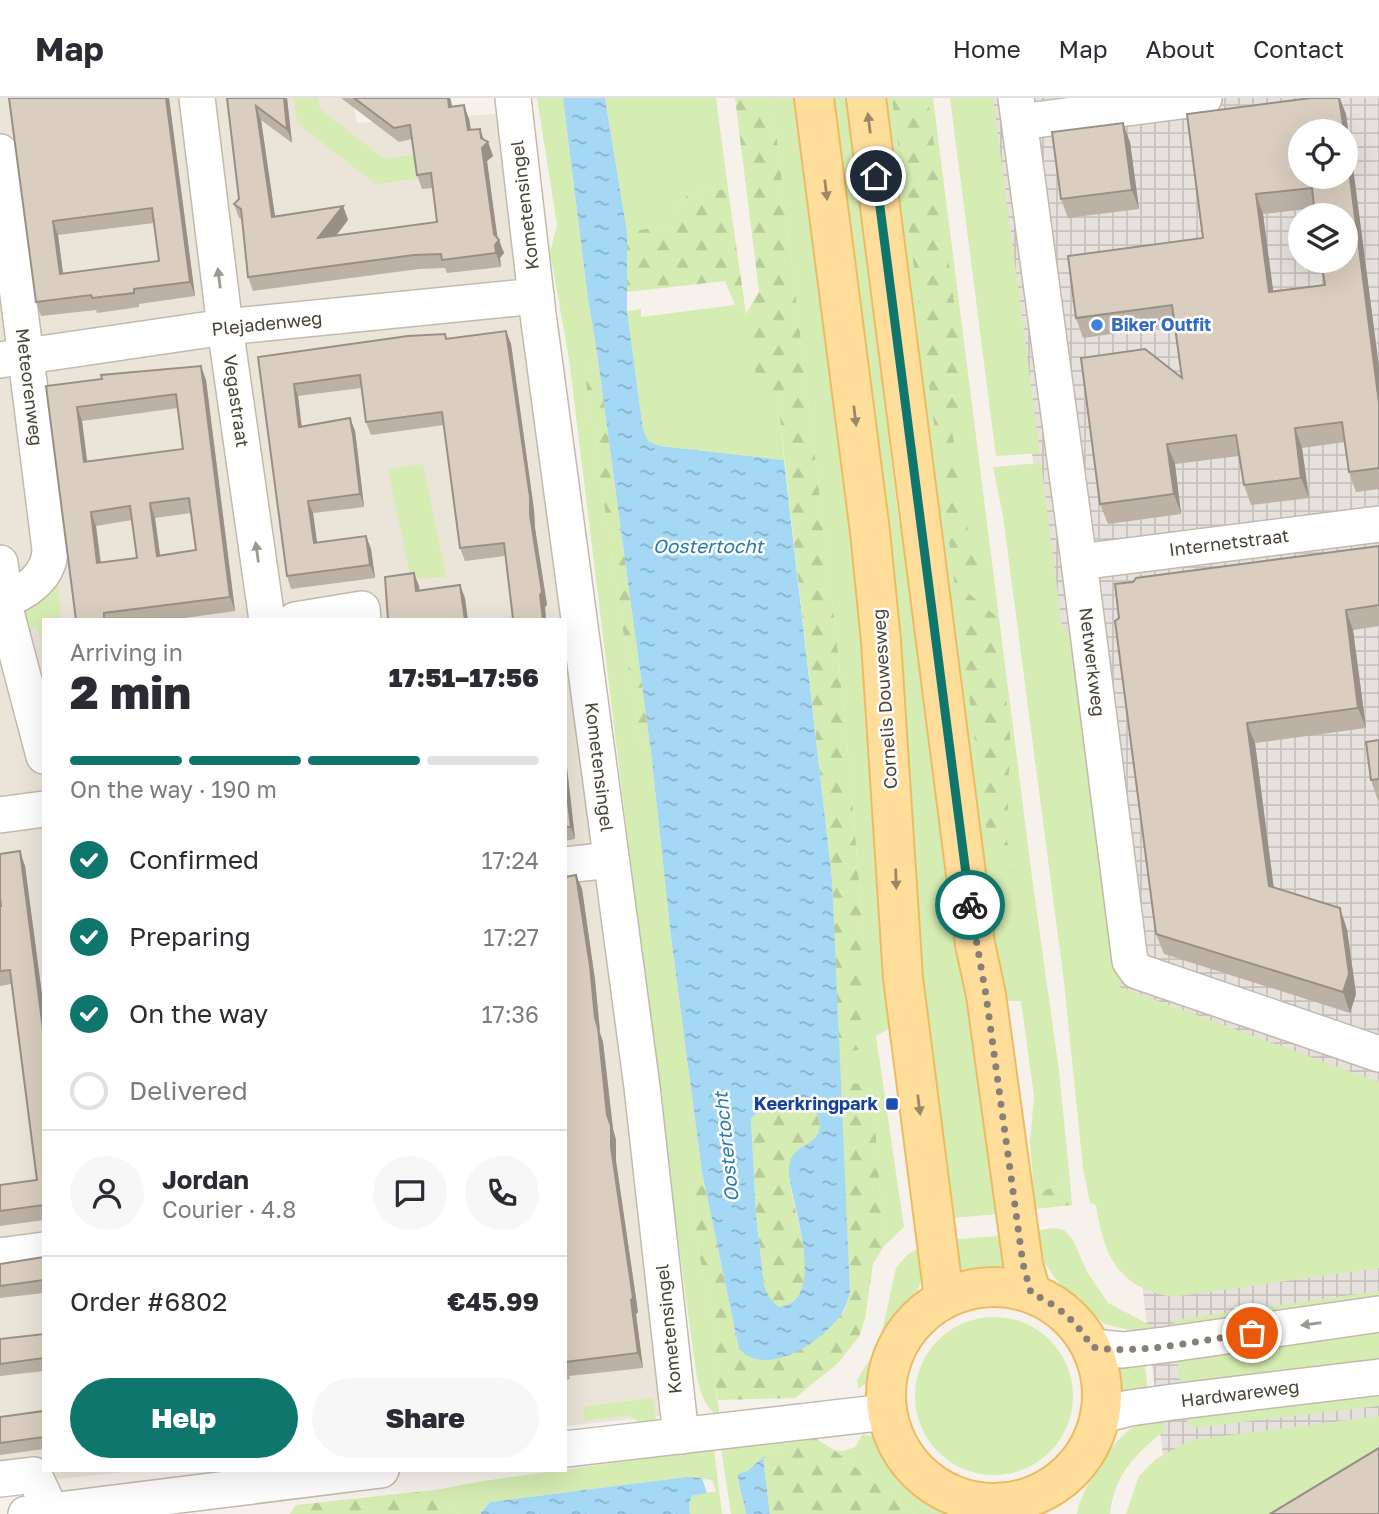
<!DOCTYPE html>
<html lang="en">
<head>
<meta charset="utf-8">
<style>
	:root { --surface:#fff; --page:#f7f7f7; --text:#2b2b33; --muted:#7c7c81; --line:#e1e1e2; --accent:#0f766e }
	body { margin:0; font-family:"Golos Text",sans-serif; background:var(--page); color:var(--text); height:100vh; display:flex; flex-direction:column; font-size:26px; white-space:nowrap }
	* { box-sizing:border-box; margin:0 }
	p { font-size:23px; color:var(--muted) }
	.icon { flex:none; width:38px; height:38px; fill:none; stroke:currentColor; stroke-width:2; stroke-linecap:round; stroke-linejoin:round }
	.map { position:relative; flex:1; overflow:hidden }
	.sheet { position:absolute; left:42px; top:520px; width:525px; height:854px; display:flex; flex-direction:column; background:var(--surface); border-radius:0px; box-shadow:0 7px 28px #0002 }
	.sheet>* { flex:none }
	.controls { position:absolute; left:1288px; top:21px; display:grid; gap:14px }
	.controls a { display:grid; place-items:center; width:70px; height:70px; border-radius:50%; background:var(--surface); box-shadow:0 7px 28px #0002; font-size:35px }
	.pin { position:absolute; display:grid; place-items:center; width:60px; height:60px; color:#fff; margin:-30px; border:4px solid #fff; border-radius:50%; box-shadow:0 2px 7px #0007 }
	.courier { position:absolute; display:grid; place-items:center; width:70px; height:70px; margin:-35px; border:5px solid #0f766e; border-radius:50%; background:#fff; color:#222; box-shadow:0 2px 9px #0007 }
	.headline em { font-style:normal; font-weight:800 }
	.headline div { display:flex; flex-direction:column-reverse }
	.headline { display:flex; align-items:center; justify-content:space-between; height:119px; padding:0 28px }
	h1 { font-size:46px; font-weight:800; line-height:52px }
	.bar { display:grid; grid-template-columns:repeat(4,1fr); gap:10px 7px; align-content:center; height:84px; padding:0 28px }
	.bar i { height:9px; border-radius:5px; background:var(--line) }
	.bar .active { background:var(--accent) }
	.bar p { grid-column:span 4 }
	.line { display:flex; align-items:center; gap:18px; padding:0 28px; border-top:2px solid var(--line) }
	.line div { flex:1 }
	.round { display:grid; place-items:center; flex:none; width:74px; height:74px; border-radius:37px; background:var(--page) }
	ol { padding:0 28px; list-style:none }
	li { display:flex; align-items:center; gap:21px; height:77px }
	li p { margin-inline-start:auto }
	li .icon { padding:7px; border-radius:50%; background:var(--accent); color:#fff; stroke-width:4 }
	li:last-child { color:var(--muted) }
	li i { width:38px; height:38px; border:4px solid var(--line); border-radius:50% }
	.button { display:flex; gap:14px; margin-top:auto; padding:14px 28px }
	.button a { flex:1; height:80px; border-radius:42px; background:var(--accent); color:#fff; font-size:28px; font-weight:800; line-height:80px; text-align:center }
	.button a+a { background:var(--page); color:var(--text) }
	header { display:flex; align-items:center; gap:42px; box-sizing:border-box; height:98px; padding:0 35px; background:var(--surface); border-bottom:2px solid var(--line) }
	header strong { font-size:33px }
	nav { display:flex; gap:38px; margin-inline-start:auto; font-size:24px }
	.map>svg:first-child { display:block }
	.residential { fill:#eae4d9 }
	.industrial { fill:url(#industrial-grid); fill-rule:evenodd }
	.green { fill:#d5ecb2 }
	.forest { fill:url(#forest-firs) }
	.water { fill:url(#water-ripples); fill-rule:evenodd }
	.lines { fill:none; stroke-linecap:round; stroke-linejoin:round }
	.minor-casing { stroke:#c3baad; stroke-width:38 }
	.major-casing { stroke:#ebbc64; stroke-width:42 }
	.minor { stroke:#fff; stroke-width:35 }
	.major { stroke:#ffdd9b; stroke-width:38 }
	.wall { fill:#bbb1a5; fill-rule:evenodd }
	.shaded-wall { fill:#989086 }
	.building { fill:#d9cec0; stroke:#989086; stroke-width:2; fill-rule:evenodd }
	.oneway { fill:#9c8865 }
	.oneway2 { fill:#9c9892 }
	.done { stroke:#878077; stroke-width:7; stroke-dasharray:0 12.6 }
	.route { stroke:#0f766e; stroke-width:9 }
	.shop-dot { fill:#3f7fe0; stroke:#fff; stroke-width:2.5 }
	.transit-dot { fill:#1a4fb4; stroke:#fff; stroke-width:2.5 }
	.labels { text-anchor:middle; stroke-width:5; stroke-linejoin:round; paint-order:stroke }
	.street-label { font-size:18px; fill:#4b4338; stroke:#fff }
	.shop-label { font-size:18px; font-weight:bold; fill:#366cbe; stroke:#fff; text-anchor:start }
	.transit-label { font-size:18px; font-weight:bold; fill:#164399; stroke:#fff; text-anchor:end }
	.water-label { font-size:19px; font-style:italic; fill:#277bae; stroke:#fff }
</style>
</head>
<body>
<header>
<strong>Map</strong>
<nav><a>Home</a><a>Map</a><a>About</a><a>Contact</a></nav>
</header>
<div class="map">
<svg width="1379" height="1416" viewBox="0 0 1379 1416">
	<defs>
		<pattern id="industrial-grid" width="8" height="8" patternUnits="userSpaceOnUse" patternTransform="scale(1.75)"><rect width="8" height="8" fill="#e6e1dc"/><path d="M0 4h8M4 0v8" fill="none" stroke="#c7c2be"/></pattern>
		<pattern id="forest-firs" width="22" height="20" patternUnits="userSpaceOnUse" patternTransform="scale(1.75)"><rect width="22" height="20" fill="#d5ecb2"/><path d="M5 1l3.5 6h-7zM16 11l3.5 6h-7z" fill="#b8cc9a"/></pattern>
		<pattern id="water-ripples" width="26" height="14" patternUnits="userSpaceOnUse" patternTransform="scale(1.75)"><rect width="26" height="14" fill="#a5d8f5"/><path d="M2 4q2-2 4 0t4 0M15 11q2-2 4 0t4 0" fill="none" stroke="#88b1c7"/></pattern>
	</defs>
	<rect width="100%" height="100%" fill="#f6f2eb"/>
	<g class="residential">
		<polygon points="0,0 352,0 357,25 496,16 563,521 44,522 44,1372 145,1372 0,1387"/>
		<polygon points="565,539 668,1317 565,1328"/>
	</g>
	<path class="industrial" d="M985,0h394v1416h-209l-28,-230zM1300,33h46v46h-46zM1300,117h46v46h-46z"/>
	<g class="green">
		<polygon points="294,0 318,0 320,11 384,61 422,55 421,80 376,86 297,25"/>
		<path d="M537,0h26l25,201 9,54 -8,4 1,10 -4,16 53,354 12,15 20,185 31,235 -13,29 27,139 -2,33 6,45c-17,-13 -20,-26 -24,-46l-29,-215 -98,-798 -19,-107 7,-27z"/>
		<path d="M605,0h111l12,91c-12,2 -36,0 -44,10 -6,7 -6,18 -11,26l-46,7z"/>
		<polygon points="772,0 800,0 862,489 890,930 876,938 904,1129 884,1148 872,987 840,985 839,955 864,951 864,843 850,676 836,535"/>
		<polygon points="831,0 847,0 899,425 910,432 1008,1115 943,1121"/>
		<polygon points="879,0 933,0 1032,779 1059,973 1070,1083 1034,1096 1030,1043 1034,998 1021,903 1008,903 986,826"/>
		<polygon points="950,0 993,0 1040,355 996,358"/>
		<polygon points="735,207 746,217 750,235 777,294 784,362 660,348 648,343 643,331 627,213 641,211 641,219"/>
		<path d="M1041,365l21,163 10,10 48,351 259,95v186l-207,29c-55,-10 -68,-41 -76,-92l-6,-2 -7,-35 -19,-186 -61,-466 -10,-49z"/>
		<polygon points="423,366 446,479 411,481 388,372"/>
		<polygon points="56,474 61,521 44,522 44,555 37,529 25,533 23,516"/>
		<polygon points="1053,1130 1064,1132 1073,1142 1087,1174 1108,1205 1154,1229 1149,1237 1105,1226 1070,1202 1044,1164 1030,1134"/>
		<polygon points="1009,1137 1014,1182 981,1182 955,1188 948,1142"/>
		<path d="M924,1148c2,6 4,11 3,16 -5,24 -47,122 -69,126l-1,-8 22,-35 17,-77 12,-14z"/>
		<polygon points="1379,1193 1379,1208 1172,1237 1174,1222"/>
		<circle cx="994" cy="1298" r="79"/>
		<polygon points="1379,1231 1379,1266 1181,1289 1176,1256"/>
		<path d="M1144,1260l4,34 -28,4c-8,-9 -9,-23 -11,-34z"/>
		<polygon points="1379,1292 1379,1308 1192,1330 1181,1315"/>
		<polygon points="653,1300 656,1324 641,1327 631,1317 585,1323 583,1309"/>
		<path d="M1165,1316v16c-29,24 -51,44 -55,84h-33c5,-27 31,-67 52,-84 10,-7 25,-11 36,-16z"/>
		<polygon points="1379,1318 1379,1360 1289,1416 1126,1416 1139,1378 1156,1361 1191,1342"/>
		<polygon points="863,1336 876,1339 915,1389 931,1399 944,1416 914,1416 834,1352 842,1353 855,1349"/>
		<path d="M804,1343l-41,16 -15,15 -10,2c-1,15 6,25 8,40h-15l-10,-66z"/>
		<polygon points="714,1351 722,1416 690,1416 689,1406 692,1398 716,1393 712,1382 686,1379 490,1404 480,1416 458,1416 435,1392 483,1383"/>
		<polygon points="1045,1406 1046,1416 995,1416 1011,1415"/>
	</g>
	<g class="forest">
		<path d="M735,0h37l64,535 14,141 14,167v108l-25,4 -7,-174 -55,-486h-18l-13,-78 -11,-10 -10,-24 -98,11v-60l45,-7c6,-8 6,-19 12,-26 8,-10 32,-8 44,-10l18,125 13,-23z"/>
		<polygon points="892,0 928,0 967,306 952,333 968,432 987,462 968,495 997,519 1010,638 1007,743 1017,780 989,752"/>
		<polygon points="597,255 651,654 639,639 586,285 590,269 589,258"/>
		<polygon points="840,985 872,986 884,1148 873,1166 865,1221 859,1239 837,1266 795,1300 718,1302 714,1275 716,1242 689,1103 702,1074 739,1251 825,1234 845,1212 850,1194"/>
		<path d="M798,1003c13,4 27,17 20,32 -8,18 -31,11 -29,43 3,30 22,79 15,108 -2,10 -9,15 -16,22l-10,1 -10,-10 -4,-11 -8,-71 -5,-96 10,-10z"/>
		<polygon points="1070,1083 1072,1107 1036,1111 1034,1096"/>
		<polygon points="813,1339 834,1352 914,1416 770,1416 763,1359"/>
		<polygon points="435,1392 458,1416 290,1416 296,1407"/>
	</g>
	<g class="water">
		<path d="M563,0h42l22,134v79l16,118 5,12 12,5 124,14 48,419 18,413c-2,7 -4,15 -8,21 -19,28 -73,66 -103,36l-37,-177 -31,-235 -20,-185 -54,-399 -9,-54zM798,1003c13,4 27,16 20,32 -8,17 -31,11 -29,42 3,30 40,128 -11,132l-9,-10 -5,-11 -8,-71 -5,-96 10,-10z"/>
		<path d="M763,1359l7,57h-24c-2,-15 -8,-25 -8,-40l10,-3z"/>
		<polygon points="686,1379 702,1380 707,1395 692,1398 689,1406 690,1416 480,1416 490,1404"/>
	</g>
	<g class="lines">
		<defs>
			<g id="minor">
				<polyline points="197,0 225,229 267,522"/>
				<polyline points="513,0 538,216 642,989 681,1338"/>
				<polyline points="1016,0 1079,464 1130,863 1137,873 1379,956"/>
				<polyline points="1020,24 1204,0"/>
				<path d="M0,54l50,397c0,27 -25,46 -50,51"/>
				<polyline points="0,262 225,229 536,198"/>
				<polyline points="1079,464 1379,426"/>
				<polyline points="0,465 7,518 44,658"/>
				<polyline points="295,522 362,511 363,522"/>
				<polyline points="0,717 44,711"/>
				<polyline points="565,767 611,762"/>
				<polyline points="0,1158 44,1152"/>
				<polyline points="1092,1249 1123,1252 1164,1247 1379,1216"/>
				<polyline points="1102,1317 1130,1310 1173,1304 1379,1279"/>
				<polyline points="565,1351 886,1314"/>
				<polyline points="0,1381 34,1377 51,1413"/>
				<polyline points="26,1416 381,1372"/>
			</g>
			<g id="major">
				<polyline points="814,0 870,434 881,543 903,880 943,1192 941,1203"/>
				<polyline points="866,0 975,846 986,897 1023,1166 1031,1195"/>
				<circle cx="994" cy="1297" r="108"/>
			</g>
		</defs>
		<use href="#minor" class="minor-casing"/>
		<use href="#major" class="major-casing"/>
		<use href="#minor" class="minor"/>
		<use href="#major" class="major"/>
	</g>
	<g class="wall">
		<path d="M9,0h160l26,198 -56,8v3l-42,6 -1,-3 -55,6 -5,-14zM154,125l5,38 -96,13 -5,-39z"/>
		<polygon points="227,0 287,0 292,45 261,22 275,118 343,108 348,122 336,138 437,124 433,90 422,91 417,77 412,41 399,44 341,0 450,0 452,8 469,21 471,32 488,44 493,58 487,63 497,140 504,155 500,160 501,169 447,175 445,170 419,171 253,193 248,179 242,122 239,120 234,106 239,101"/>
		<path d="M1311,0h29l6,16 33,253v122l-23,3 -7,-20 -4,-30 -43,6 7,50 -58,7 -7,-20 -5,-29 -64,8 6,50 -73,10 -8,-20 82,-126 -7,-53 -92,13 -7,-20 127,-80zM1315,110l10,77 -52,7 -10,-78z"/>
		<polygon points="1130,44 1139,111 1068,120 1061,101"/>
		<polygon points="506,233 511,246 534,412 535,430 547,507 545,509 546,522 512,522 513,521 505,458 465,463 460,450 444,327 371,337 366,324 361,290 298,298 302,329 350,320 355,333 357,349 364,409 313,415 317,445 366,438 371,451 375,480 291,491 287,478 258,259 445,236 447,240"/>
		<path d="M206,282l29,231 -65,9h-94l-30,-234zM178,310l5,41 -96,12 -5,-40zM191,415l5,37 -36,6 -5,-38zM132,422l5,38 -36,4 -5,-36z"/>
		<polygon points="1379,448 1379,528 1353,532 1366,630 1255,645 1274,790 1347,831 1356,896 1350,915 1164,856 1156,836 1115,523"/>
		<polygon points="1379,642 1379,702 1378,703 1371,682"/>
		<polygon points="565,652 575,741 565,743"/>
		<polygon points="25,768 44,912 44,1122 0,1128 0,1087 37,1082 11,886 0,888 0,808 1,808"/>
		<polygon points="576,777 582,791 595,882 600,934 603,944 613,1031 616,1042 616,1063 638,1214 636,1216 643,1270 569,1278 570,1281 565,1282 565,779"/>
		<polygon points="44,1159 44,1195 0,1200 0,1166"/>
		<polygon points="44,1236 44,1273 0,1278 0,1241"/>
		<polygon points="44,1313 44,1351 0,1357 0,1319"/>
	</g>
	<g class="shaded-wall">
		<polygon points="166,0 169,0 195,198 190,184"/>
		<polygon points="284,0 287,0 292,45 287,31"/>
		<polygon points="448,0 450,0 451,3 454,22 449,9"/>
		<polygon points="1339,0 1346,16 1379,269 1379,305 1346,49 1346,33 1344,33"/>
		<polygon points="464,7 469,21 473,46 468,32"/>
		<polygon points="256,8 261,22 277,132 272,119"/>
		<polygon points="1123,25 1130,44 1139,111 1132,92"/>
		<polygon points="480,31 485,45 488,44 493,58 487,63 498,143 499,142 504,155 500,160 501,169 496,155"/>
		<polygon points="1256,96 1263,116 1276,214 1269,194"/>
		<polygon points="343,108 348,122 323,154 318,140"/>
		<polygon points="53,123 58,137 65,191 60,176"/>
		<polygon points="506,233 511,246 534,412 535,430 547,507 545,509 546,522 543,522"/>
		<polygon points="201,268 206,282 235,513 230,499"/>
		<polygon points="294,286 298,298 303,342 299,329"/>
		<polygon points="77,309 82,323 89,378 84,364"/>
		<polygon points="350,320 355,333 357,349 364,409 360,396"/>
		<polygon points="1295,330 1302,350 1309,400 1301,380"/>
		<polygon points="1167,346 1175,366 1181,416 1174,396"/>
		<polygon points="308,403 313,415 319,458 314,445"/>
		<polygon points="150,405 155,420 162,472 157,458"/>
		<polygon points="91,414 96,428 102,479 97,465"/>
		<polygon points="366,438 371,451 375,480 370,467"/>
		<polygon points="414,475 419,488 421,506 416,493"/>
		<polygon points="460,487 465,500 468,522 465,522"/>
		<polygon points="1346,512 1353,532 1366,630 1358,610"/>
		<polygon points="1247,625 1255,645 1276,808 1269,788"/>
		<polygon points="565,652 575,741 571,729 565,681"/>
		<polygon points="20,753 25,768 44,912 44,939"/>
		<polygon points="576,777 582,791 595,882 600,934 595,920"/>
		<polygon points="1340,810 1347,831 1356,896 1350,915 1343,894"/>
		<polygon points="598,930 603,944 613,1031 616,1042 616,1063 638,1214 636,1216 643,1270 638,1255 611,1049"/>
	</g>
	<g class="building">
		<path d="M9,0h157l24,184 -56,7v4l-42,5 -1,-3 -55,7zM152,110l7,53 -99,13 -7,-53z"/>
		<polygon points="227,0 284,0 287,31 256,8 272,119 343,108 318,140 437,124 431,75 417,77 410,27 394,30 354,0 448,0 449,9 464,7 468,32 480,31 481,40 488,44 482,50 494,136 499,142 495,147 496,155 442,162 441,156 414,157 248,179 241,111 234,106 239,101"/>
		<path d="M1311,0h28l5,33h-44v46h46v-30l33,256v65l-30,4 -7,-50 -47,6 6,50 -57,7 -8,-50 -69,9 7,50 -74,10 -19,-146 64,-9 37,29 -10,-73 -96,13 -8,-62 135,-18 -16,-124zM1312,90l3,27h31v46h-25l4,24 -56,7 -13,-98z"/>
		<polygon points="1123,25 1132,92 1061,101 1052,34"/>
		<polygon points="506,233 530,399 530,417 542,494 540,497 543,522 512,522 513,521 504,445 460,450 442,314 366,324 360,277 294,286 299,329 350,320 353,337 360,396 308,403 314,445 366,438 370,467 287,478 258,259 408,238 445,236 446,241"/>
		<path d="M201,268l29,231 -126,16v7h-28l-30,-234 56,-7 -1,-4 22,-2zM176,296l7,55 -99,13 -7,-55zM189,400l7,52 -39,6 -7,-53zM130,408l7,52 -40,5 -6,-51z"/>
		<polygon points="1379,448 1379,507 1346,512 1358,610 1247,625 1269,788 1340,810 1349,876 1343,894 1156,836 1115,523 1119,520 1115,486 1133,484 1136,480"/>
		<polygon points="414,475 416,493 460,487 465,522 388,522 385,479"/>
		<polygon points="1379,642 1379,681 1371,682 1366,644"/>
		<polygon points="565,681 571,729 565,729"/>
		<polygon points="20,753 44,939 44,1107 0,1113 0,1087 37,1082 10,872 0,873 0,808 1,808 0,799 0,756"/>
		<polygon points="576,777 590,868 595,920 598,930 607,1017 611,1028 611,1049 633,1200 631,1202 638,1255 565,1264 565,779"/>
		<polygon points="44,1159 44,1182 0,1188 0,1166"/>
		<polygon points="44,1236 44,1260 0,1266 0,1241"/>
		<polygon points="44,1313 44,1339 0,1345 0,1319"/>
		<polygon points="1379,1350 1379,1416 1270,1416"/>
	</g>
	<defs><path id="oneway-solid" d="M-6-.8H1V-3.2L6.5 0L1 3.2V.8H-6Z" transform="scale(1.75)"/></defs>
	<g class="oneway">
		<use href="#oneway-solid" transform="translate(869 25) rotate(-97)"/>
		<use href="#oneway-solid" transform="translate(826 92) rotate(83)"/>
		<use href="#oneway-solid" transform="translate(855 318) rotate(83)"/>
		<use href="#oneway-solid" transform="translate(896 781) rotate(88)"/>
		<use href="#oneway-solid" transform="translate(919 1007) rotate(83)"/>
	</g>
	<g class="oneway2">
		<use href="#oneway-solid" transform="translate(219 180) rotate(-97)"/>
		<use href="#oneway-solid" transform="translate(257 454) rotate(-98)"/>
		<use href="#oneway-solid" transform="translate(1311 1226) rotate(172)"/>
	</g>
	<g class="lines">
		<path class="done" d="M970,807l16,90 37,269 8,29c28,13 45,28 61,54 47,9 113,-8 160,-14"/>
		<polyline class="route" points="876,78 970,807"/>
	</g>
	<circle class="shop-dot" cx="1097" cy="227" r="7"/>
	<rect class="transit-dot" x="885" y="999" width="14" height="14" rx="3.5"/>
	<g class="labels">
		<g class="street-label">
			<text transform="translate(525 107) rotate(-97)" y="6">Kometensingel</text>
			<text transform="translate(267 226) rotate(-6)" y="6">Plejadenweg</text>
			<text transform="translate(29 289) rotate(83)" y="6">Meteorenweg</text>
			<text transform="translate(236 303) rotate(82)" y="6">Vegastraat</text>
			<text transform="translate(1229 445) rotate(-7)" y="6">Internetstraat</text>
			<text transform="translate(1092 564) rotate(83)" y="6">Netwerkweg</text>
			<text transform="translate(885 601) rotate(-94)" y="6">Cornelis Douwesweg</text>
			<text transform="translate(599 669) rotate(83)" y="6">Kometensingel</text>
			<text transform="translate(669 1231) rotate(-96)" y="6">Kometensingel</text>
			<text transform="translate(1240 1296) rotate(-7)" y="6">Hardwareweg</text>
		</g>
		<g class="shop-label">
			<text x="1111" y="233">Biker Outfit</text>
		</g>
		<g class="transit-label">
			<text x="878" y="1012">Keerkringpark</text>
		</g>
		<g class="water-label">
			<text x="708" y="455">Oostertocht</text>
			<text transform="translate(726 1049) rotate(-96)" y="7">Oostertocht</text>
		</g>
	</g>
</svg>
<div class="controls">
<a><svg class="icon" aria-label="locate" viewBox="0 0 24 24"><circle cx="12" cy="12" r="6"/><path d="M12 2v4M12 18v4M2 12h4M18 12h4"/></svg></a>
<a><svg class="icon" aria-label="layers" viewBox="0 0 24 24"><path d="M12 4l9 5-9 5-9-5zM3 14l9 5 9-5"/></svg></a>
</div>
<div class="pin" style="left:1252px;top:1235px;background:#ea580c"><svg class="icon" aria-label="bag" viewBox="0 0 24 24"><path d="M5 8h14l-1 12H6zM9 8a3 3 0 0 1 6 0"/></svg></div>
<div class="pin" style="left:876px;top:78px;background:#1f2937"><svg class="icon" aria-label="home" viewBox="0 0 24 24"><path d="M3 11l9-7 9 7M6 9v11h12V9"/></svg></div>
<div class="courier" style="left:970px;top:807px"><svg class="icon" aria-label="bike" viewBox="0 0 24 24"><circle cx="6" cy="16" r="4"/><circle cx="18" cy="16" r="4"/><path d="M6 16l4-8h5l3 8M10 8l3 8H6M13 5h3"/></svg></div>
<section class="sheet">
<div class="headline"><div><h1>2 min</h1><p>Arriving in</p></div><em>17:51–17:56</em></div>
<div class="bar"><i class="active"></i><i class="active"></i><i class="active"></i><i></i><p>On the way · 190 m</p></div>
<ol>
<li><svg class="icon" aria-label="check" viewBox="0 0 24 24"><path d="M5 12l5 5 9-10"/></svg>Confirmed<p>17:24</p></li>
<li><svg class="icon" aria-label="check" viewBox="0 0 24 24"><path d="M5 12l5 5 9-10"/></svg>Preparing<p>17:27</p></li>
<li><svg class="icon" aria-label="check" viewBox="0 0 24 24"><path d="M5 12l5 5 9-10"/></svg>On the way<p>17:36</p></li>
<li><i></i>Delivered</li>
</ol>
<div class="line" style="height:126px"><a class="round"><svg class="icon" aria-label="person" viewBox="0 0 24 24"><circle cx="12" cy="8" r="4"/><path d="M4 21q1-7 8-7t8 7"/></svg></a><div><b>Jordan</b><p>Courier · 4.8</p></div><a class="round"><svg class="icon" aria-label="chat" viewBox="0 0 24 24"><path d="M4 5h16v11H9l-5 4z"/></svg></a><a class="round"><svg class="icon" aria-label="phone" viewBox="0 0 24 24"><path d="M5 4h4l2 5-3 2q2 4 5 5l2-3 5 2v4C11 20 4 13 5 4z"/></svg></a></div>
<div class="line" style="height:91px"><div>Order #6802</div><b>€45.99</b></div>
<div class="button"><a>Help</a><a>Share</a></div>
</section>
</div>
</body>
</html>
